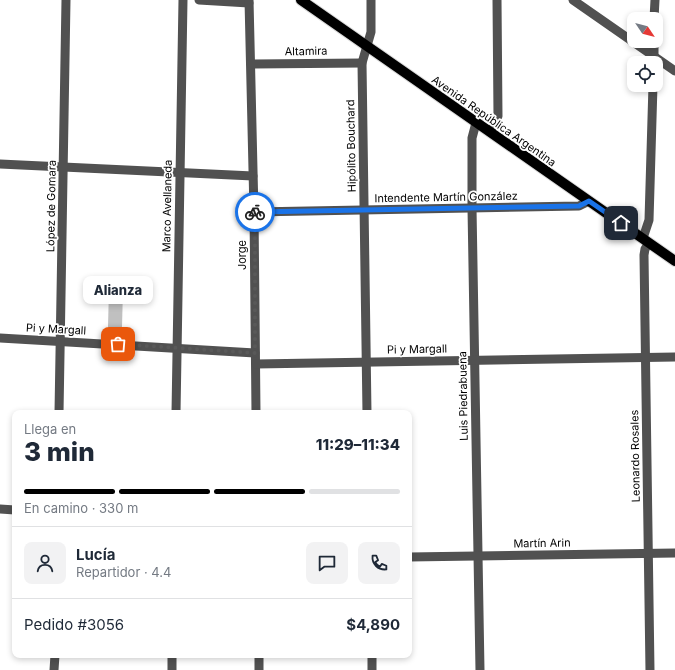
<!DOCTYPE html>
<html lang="es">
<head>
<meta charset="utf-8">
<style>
	:root { --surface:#fff; --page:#f2f2f3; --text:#1f2937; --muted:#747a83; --line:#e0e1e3; --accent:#000 }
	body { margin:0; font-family:Inter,sans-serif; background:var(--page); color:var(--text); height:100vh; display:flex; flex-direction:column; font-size:15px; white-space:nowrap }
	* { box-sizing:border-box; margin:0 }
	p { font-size:13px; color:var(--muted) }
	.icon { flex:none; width:22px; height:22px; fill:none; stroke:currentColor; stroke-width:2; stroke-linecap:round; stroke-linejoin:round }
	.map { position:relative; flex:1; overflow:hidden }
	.details { position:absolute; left:12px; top:410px; width:400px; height:248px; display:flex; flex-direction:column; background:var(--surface); border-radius:8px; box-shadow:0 2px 6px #0003 }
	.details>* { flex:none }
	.needle { width:26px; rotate:125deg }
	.buttons { position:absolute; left:627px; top:12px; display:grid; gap:8px }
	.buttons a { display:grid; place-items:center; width:36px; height:36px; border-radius:8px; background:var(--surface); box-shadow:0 2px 6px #0003; font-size:20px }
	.pin { position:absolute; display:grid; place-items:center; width:34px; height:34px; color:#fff; margin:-17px; border-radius:8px; box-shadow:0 2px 6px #0006 }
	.courier { position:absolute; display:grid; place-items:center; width:40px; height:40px; margin:-20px; border:3px solid #1a73e8; border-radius:50%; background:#fff; color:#222; box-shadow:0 1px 5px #0007 }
	.bubble { position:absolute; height:28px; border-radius:8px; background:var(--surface); box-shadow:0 2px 6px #0003; font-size:13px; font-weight:800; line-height:28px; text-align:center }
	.headline em { font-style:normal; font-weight:800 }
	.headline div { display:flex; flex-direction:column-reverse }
	.headline { display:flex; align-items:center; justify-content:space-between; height:68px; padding:0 12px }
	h1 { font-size:26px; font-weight:800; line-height:30px }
	.bar { display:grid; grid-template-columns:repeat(4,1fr); gap:6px 4px; align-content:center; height:48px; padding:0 12px }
	.bar i { height:5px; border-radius:3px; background:var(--line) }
	.bar .selected { background:var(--accent) }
	.bar p { grid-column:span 4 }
	.line { display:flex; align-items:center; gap:10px; padding:0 12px; border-top:1px solid var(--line) }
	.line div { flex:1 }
	.round { display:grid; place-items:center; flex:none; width:42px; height:42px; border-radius:8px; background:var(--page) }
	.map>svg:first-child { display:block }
	.building { fill:#c0c0c0 }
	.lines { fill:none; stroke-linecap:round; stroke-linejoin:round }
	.major-casing { stroke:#dbdbdb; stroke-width:12 }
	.minor { stroke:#515151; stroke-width:9 }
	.major { stroke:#000; stroke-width:10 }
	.done { stroke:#595959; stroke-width:4; stroke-dasharray:0 7.2 }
	.route { stroke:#1a73e8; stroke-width:5 }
	.labels { text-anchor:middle; stroke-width:3.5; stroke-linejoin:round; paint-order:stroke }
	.street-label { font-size:11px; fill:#000; stroke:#fff }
</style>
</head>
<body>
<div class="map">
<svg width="675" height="670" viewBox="0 0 675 670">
	<rect width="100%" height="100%" fill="#fff"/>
	<polygon class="building" points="109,288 123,289 122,327 108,327"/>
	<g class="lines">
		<defs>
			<polyline id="major" points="301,0 675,261"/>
		</defs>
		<use href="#major" class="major-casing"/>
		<g class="minor">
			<polyline points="199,0 249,3"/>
			<polyline points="249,0 254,212 256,413"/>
			<polyline points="573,0 675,71"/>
			<polyline points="654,19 655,0"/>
			<polyline points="654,60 654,41"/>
			<polyline points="251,64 362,63"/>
			<polyline points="476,123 472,138 472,208 480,670"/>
			<polyline points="490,132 498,116 497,0"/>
			<polyline points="0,164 253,176"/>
			<polyline points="254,212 579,206 589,201"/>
			<polyline points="643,238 649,220 653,85"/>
			<polyline points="649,243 645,249 644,255 650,670"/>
			<polyline points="0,338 255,353"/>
			<polyline points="256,364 675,357"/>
			<polyline points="59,413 66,0"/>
			<polyline points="176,413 183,0"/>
			<polyline points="367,413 362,63 371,32 371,0"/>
			<polyline points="0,509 15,510"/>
			<polyline points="409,557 675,553"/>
			<polyline points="259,655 259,670"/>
			<polyline points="372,655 372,670"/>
			<polyline points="54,670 55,655"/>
			<polyline points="172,670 172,655"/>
		</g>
		<use href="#major" class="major"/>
	</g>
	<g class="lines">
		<polyline class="done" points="118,344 255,353 255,212"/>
		<polyline class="route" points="255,212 579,206 589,201 621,223"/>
	</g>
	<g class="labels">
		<g class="street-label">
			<text transform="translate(306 51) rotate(-1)" y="4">Altamira</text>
			<text transform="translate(494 121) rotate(35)" y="4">Avenida República Argentina</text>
			<text transform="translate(351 146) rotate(-91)" y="4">Hipólito Bouchard</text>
			<text transform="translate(446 197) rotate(-1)" y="4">Intendente Martín González</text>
			<text transform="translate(51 206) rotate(-89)" y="4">López de Gomara</text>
			<text transform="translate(167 206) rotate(-89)" y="4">Marco Avellaneda</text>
			<text transform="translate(242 255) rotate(-90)" y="4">Jorge</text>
			<text transform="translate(56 329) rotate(3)" y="4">Pi y Margall</text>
			<text transform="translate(417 349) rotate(-1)" y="4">Pi y Margall</text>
			<text transform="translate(463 396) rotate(-91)" y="4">Luis Piedrabuena</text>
			<text transform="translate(635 456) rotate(-91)" y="4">Leonardo Rosales</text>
			<text transform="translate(542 543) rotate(-1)" y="4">Martín Arin</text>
		</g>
	</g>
</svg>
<div class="buttons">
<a><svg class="needle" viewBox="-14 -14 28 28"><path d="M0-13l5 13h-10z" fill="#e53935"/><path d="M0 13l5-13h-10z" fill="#747a83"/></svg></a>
<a><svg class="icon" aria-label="locate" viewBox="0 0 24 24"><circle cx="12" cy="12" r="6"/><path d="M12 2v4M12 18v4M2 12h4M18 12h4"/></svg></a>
</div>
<div class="pin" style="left:118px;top:344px;background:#ea580c"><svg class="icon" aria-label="bag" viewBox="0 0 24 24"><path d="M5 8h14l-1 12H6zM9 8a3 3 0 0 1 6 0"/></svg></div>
<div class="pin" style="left:621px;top:223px;background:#1f2937"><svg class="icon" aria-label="home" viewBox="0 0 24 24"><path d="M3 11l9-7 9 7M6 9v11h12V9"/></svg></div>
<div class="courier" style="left:255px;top:212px"><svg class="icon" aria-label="bike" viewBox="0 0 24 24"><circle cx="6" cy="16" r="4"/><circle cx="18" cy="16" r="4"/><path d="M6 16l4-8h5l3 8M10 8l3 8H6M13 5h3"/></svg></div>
<div class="bubble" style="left:83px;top:276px;width:70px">Alianza</div>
<section class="details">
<div class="headline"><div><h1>3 min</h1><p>Llega en</p></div><em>11:29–11:34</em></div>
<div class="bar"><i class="selected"></i><i class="selected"></i><i class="selected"></i><i></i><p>En camino · 330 m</p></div>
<div class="line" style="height:72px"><a class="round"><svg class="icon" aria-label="person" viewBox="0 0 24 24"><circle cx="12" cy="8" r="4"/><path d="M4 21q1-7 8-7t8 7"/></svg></a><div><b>Lucía</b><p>Repartidor · 4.4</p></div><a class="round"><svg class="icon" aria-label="chat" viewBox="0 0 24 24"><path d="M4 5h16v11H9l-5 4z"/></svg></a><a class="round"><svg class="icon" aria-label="phone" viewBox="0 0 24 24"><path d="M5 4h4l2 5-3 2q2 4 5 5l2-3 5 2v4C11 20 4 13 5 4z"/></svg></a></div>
<div class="line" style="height:52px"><div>Pedido #3056</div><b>$4,890</b></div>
</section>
</div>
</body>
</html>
